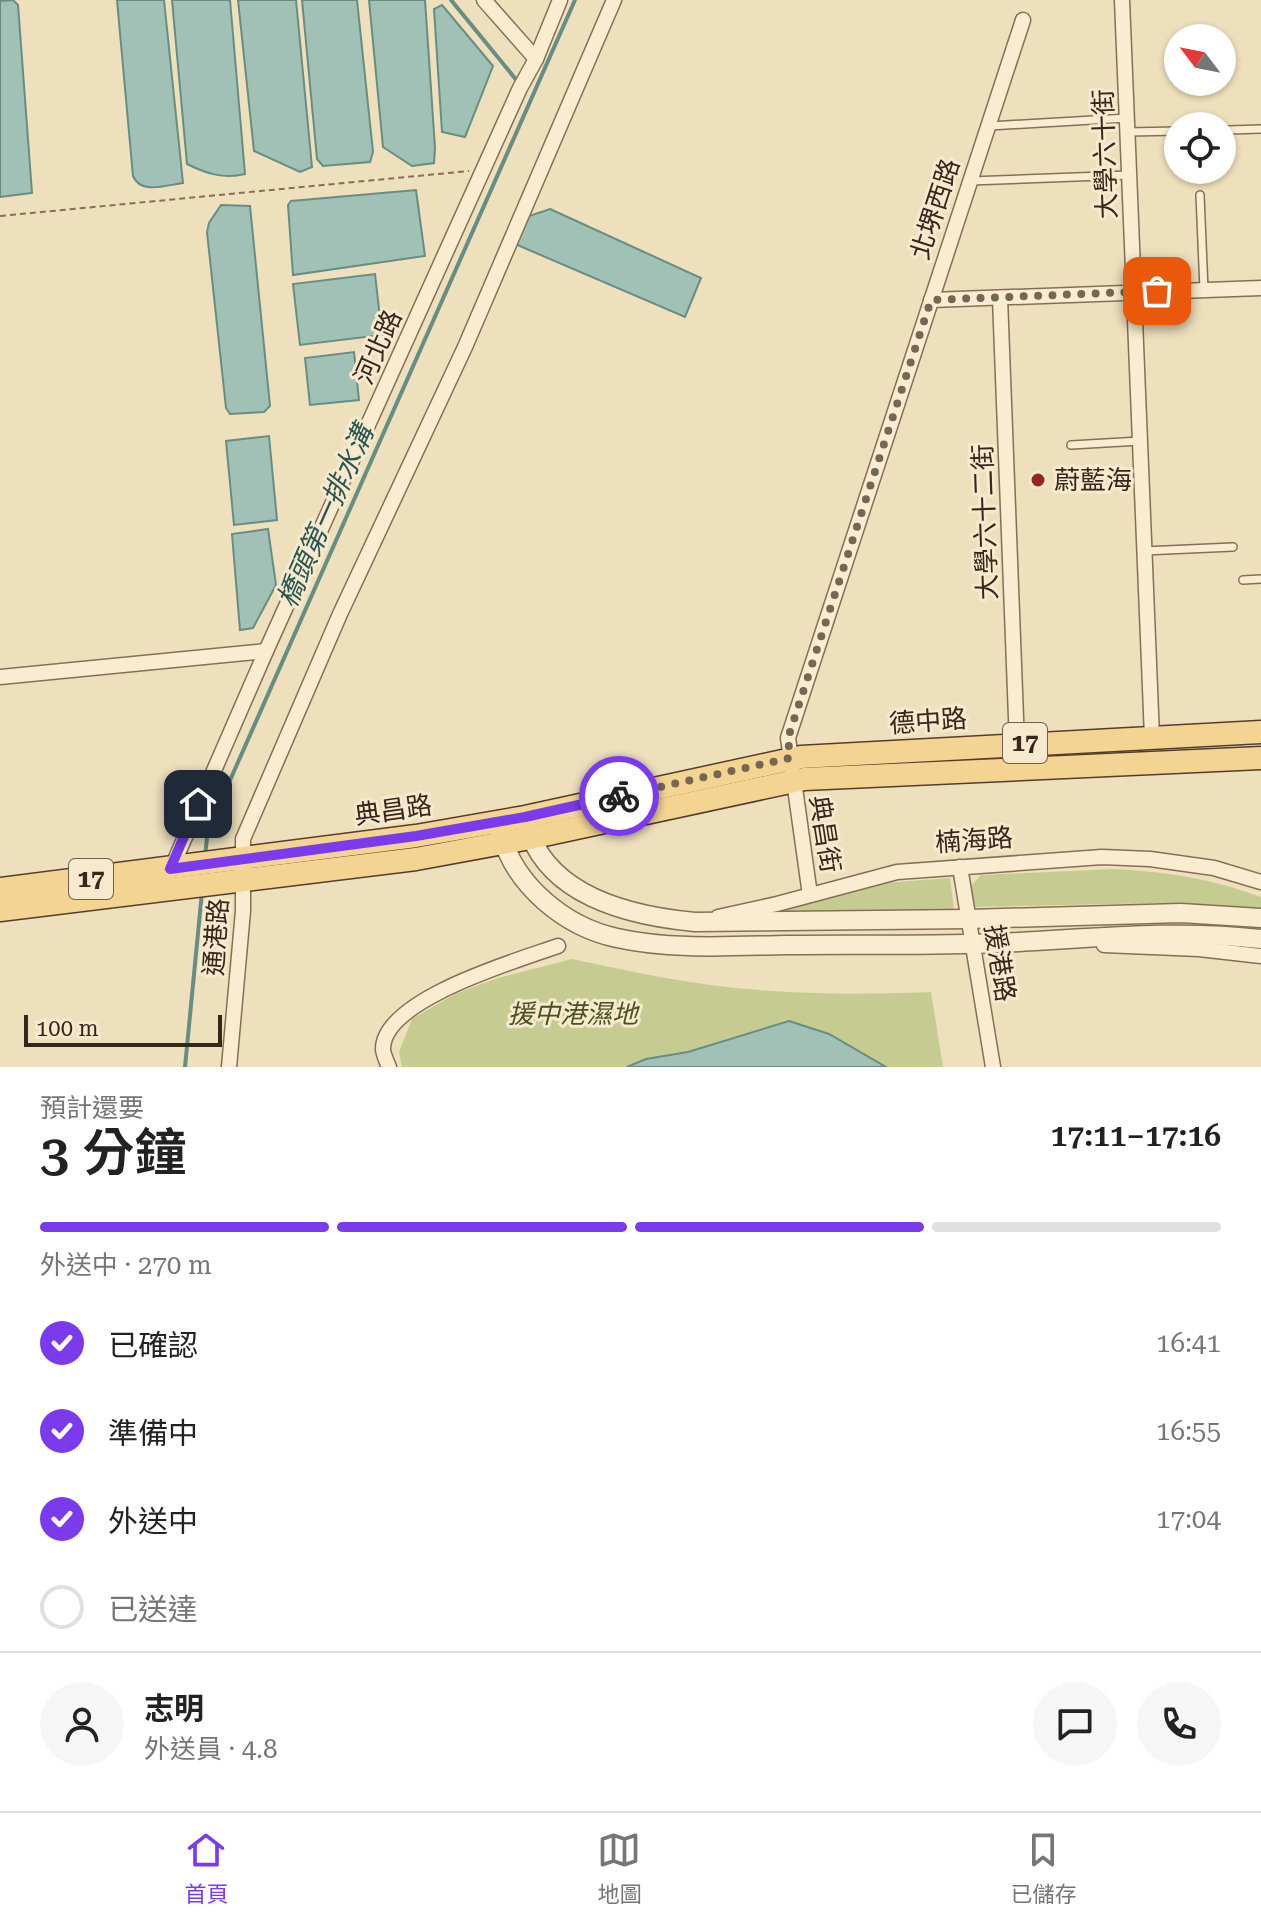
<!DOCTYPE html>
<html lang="zh-TW">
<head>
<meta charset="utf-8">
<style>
	:root { --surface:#fff; --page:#f6f6f6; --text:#222; --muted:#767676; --line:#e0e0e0; --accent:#7c3aed }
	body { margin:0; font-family:"Roboto Serif","Noto Sans TC",serif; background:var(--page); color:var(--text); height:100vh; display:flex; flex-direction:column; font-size:30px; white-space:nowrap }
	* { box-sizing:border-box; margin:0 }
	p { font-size:26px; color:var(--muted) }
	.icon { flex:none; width:44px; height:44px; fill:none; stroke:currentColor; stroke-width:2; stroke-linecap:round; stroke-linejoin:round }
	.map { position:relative; height:1067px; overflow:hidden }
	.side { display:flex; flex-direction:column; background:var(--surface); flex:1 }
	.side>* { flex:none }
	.needle { width:52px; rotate:302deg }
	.fabs { position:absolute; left:1164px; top:24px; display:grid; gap:16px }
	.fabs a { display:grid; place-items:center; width:72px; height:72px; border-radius:50%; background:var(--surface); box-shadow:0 2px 6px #0004; font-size:40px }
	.scale { position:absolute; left:24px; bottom:20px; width:198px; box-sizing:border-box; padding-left:8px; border:4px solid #35271b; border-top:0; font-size:22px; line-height:28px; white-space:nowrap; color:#35271b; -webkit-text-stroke:6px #f6e9cd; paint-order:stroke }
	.pin { position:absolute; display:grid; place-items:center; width:68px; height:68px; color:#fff; margin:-34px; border-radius:16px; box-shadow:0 4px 12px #0006 }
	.courier { position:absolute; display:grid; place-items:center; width:80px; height:80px; margin:-40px; border:6px solid #7c3aed; border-radius:50%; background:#fff; color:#222; box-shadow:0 2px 10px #0007 }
	.summary em { font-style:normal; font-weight:600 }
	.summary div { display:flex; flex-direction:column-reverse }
	.summary { display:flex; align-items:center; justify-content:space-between; height:136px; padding:0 40px }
	h1 { font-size:52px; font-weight:600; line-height:60px }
	.bar { display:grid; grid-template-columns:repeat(4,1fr); gap:12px 8px; align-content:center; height:96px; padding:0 40px }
	.bar i { height:10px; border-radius:6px; background:var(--line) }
	.bar .selected { background:var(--accent) }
	.bar p { grid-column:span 4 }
	.line { display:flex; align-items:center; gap:20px; padding:0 40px; border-top:2px solid var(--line) }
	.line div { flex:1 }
	.round { display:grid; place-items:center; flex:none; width:84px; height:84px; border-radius:42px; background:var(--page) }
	ol { padding:0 40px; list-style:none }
	li { display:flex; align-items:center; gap:24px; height:88px }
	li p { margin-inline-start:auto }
	li .icon { padding:8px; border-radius:50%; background:var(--accent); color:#fff; stroke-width:4 }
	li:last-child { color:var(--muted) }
	li i { width:44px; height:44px; border:4px solid var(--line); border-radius:50% }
	.tab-bar { display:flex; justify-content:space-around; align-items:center; height:112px; border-top:2px solid var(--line); background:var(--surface); font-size:22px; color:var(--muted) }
	.tab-bar a { display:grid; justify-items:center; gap:4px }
	.tab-bar .selected { color:var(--accent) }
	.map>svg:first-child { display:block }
	.green { fill:#c6cc91 }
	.water { fill:#a1c0b6; stroke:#688d83; stroke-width:2 }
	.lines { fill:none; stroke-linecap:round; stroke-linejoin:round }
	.stream { stroke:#688d83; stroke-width:4 }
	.service-casing { stroke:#866f56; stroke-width:10 }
	.minor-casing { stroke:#866f56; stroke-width:17 }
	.tertiary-casing { stroke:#866f56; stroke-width:21 }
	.primary-casing { stroke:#543d2b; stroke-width:25 }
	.path { stroke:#866f56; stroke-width:2; stroke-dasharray:6 4; stroke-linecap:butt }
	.service { stroke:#f9ecd0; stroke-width:7 }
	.minor { stroke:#f9ecd0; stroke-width:14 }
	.tertiary { stroke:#f9ecd0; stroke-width:18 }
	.primary { stroke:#f4d493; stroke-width:22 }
	.done { stroke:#766754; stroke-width:8; stroke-dasharray:0 14.4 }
	.route { stroke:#7c3aed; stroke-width:10 }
	.poi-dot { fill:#972527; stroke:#f6e9cd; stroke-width:3 }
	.labels { text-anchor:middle; stroke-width:6; stroke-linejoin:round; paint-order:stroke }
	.shield { fill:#f6e9cd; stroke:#6f6150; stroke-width:2 }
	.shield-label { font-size:24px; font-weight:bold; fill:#35271b }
	.street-label { font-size:26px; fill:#35271b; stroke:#f6e9cd }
	.poi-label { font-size:26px; fill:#35271b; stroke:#f6e9cd; text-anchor:start }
	.park-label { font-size:26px; font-style:italic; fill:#475221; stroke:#f6e9cd }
	.water-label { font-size:28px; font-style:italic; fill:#2a5652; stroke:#f6e9cd }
</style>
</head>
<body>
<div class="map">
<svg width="1261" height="1067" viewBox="0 0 1261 1067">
	<rect width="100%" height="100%" fill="#eedfbd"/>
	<g class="green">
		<path d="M1113,869c56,3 95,9 148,28v11l-98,-5 -190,4 -1,-22 9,-10z"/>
		<polygon points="950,878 954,910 770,915 767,912 871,884"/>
		<path d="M572,959c62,13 124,27 187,31 57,5 114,4 172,2l12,75h-541l-3,-15 13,-33 43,-25 40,-15z"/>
	</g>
	<g class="water">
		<polygon points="13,0 18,5 32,193 0,197 0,1"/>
		<path d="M117,0h47l19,183c-17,2 -42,12 -50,-7z"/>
		<path d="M172,0h58l15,174c-21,5 -38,0 -58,-10z"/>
		<polygon points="238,0 296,0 312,167 300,172 254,151"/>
		<polygon points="302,0 357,0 373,152 370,162 323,166 317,159"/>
		<polygon points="369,0 425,0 435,148 434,163 412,166 383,147"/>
		<polygon points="442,5 493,66 465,137 442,132 434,9"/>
		<polygon points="416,190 425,256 293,275 288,205 291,201"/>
		<polygon points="221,205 250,206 270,406 264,412 230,414 226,408 207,232 209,223"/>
		<polygon points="550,209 701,278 685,317 515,244 526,217"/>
		<polygon points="375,274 382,335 300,345 293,284"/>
		<polygon points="354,352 359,400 310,405 305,358"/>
		<polygon points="269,436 277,520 234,525 226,441"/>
		<polygon points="268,529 276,585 253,628 240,630 232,534"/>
		<polygon points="789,1021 829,1034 886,1067 627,1067 646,1059 688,1052"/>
	</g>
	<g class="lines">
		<g class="stream">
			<polyline points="451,0 518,82"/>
			<polyline points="205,856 208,830 575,0"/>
			<polyline points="185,1067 202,892"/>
		</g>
		<defs>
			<g id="service">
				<polyline points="990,126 1127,118"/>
				<polyline points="1229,130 1261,129"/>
				<polyline points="1128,132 1178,131"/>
				<polyline points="970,181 1129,175"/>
				<polyline points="1200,195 1204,290"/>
				<polyline points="1071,445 1140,441"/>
				<polyline points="1144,551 1233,547"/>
				<polyline points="1243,580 1261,579"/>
			</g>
			<g id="minor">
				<polyline points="484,0 536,59"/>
				<polyline points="1122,0 1152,737"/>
				<polyline points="1000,298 1017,744"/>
				<polyline points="931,300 1261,288"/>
				<polyline points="0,677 266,651"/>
				<polyline points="960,867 993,1067"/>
				<polyline points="169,874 266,651 520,88 536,59 560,0"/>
				<polyline points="810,895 788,738 1023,20"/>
				<polyline points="718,917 777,904 897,872 1102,857 1150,859 1214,868 1261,882"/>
				<polyline points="1104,945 1199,949 1261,956"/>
				<polyline points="229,1067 243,911 243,839 340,614 465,347 614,0"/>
				<path d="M389,1067c-2,-5 -6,-13 -6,-18 0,-50 136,-89 175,-103"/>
			</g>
			<g id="tertiary">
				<path d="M527,826c21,71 103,90 168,96l274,-3 212,-6 80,5"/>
				<path d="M501,833c13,52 64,94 116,105 54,12 114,8 170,7 71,-1 142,1 213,-2 87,-4 174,-14 261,-4"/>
			</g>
			<g id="primary">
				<polyline points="0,889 416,836 525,817 801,757 1261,732"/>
				<polyline points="0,910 416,859 530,838 804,779 1261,758"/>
			</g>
		</defs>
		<use href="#service" class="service-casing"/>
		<use href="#minor" class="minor-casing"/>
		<use href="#tertiary" class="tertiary-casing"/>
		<use href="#primary" class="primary-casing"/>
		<polyline class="path" points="0,216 469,171"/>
		<use href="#service" class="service"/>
		<use href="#minor" class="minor"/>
		<use href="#tertiary" class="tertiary"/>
		<use href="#primary" class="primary"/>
	</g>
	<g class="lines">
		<polyline class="done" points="619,796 790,758 788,738 931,300 1157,291"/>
		<polyline class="route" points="198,804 170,869 416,836 525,817 619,796"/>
	</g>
	<circle class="poi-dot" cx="1038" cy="480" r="8"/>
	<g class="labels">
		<g class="shield">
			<rect x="1003" y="723" width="44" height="40" rx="6"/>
			<rect x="69" y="859" width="44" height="40" rx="6"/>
		</g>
		<g class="shield-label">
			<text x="1025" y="751">17</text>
			<text x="91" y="887">17</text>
		</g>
		<g class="street-label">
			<text transform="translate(1105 154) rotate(-92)" y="9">大學六十街</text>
			<text transform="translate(935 209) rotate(-72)" y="9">北堺西路</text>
			<text transform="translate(378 347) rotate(-66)" y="9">河北路</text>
			<text transform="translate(985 522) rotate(-92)" y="9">大學六十二街</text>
			<text transform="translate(928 721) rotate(-4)" y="9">德中路</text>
			<text transform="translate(393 810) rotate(-8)" y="9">典昌路</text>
			<text transform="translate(825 834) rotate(81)" y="9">典昌街</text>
			<text transform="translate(974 840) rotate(-4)" y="9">楠海路</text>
			<text transform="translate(216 937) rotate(-86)" y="9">通港路</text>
			<text transform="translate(1000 963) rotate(81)" y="9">援港路</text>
		</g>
		<g class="poi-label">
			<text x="1054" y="489">蔚藍海</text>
		</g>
		<g class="park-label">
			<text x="573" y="1023">援中港濕地</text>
		</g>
		<g class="water-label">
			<text transform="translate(325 516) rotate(-66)" y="10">橋頭第一排水溝</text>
		</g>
	</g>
</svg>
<div class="fabs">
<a><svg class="needle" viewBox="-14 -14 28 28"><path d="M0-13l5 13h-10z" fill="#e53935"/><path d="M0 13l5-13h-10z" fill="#767676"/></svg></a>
<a><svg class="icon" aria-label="locate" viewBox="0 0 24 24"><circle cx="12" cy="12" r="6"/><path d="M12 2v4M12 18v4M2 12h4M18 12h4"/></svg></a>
</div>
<div class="scale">100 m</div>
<div class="pin" style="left:1157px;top:291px;background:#ea580c"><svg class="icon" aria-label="bag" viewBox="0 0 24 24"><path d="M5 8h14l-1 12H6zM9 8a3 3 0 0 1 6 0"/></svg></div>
<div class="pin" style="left:198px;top:804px;background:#1f2937"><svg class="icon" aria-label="home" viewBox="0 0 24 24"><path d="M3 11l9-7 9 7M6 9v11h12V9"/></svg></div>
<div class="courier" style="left:619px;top:796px"><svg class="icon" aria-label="bike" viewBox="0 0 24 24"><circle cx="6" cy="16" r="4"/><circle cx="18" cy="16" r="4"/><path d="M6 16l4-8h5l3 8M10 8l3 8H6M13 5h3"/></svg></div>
</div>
<section class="side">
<div class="summary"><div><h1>3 分鐘</h1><p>預計還要</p></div><em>17:11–17:16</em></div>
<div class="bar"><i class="selected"></i><i class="selected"></i><i class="selected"></i><i></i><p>外送中 · 270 m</p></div>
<ol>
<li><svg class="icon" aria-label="check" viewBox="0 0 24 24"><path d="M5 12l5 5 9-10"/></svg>已確認<p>16:41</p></li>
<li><svg class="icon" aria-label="check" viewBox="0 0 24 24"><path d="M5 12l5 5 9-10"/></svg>準備中<p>16:55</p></li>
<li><svg class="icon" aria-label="check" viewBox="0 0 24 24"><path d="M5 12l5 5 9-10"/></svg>外送中<p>17:04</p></li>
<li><i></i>已送達</li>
</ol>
<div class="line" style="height:144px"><a class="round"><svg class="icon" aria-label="person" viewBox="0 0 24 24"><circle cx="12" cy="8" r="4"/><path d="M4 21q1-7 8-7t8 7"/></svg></a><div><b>志明</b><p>外送員 · 4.8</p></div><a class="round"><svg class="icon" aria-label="chat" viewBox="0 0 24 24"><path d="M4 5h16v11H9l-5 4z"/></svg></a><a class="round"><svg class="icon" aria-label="phone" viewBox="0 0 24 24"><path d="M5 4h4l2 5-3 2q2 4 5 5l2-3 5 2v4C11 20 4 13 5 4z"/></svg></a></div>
</section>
<nav class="tab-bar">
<a class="selected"><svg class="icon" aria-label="home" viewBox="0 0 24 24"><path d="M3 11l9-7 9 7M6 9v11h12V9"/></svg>首頁</a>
<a><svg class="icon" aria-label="map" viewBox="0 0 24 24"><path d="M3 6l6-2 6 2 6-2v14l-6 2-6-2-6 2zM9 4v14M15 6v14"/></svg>地圖</a>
<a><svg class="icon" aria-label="saved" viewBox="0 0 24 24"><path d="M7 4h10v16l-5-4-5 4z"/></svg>已儲存</a>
</nav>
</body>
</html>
